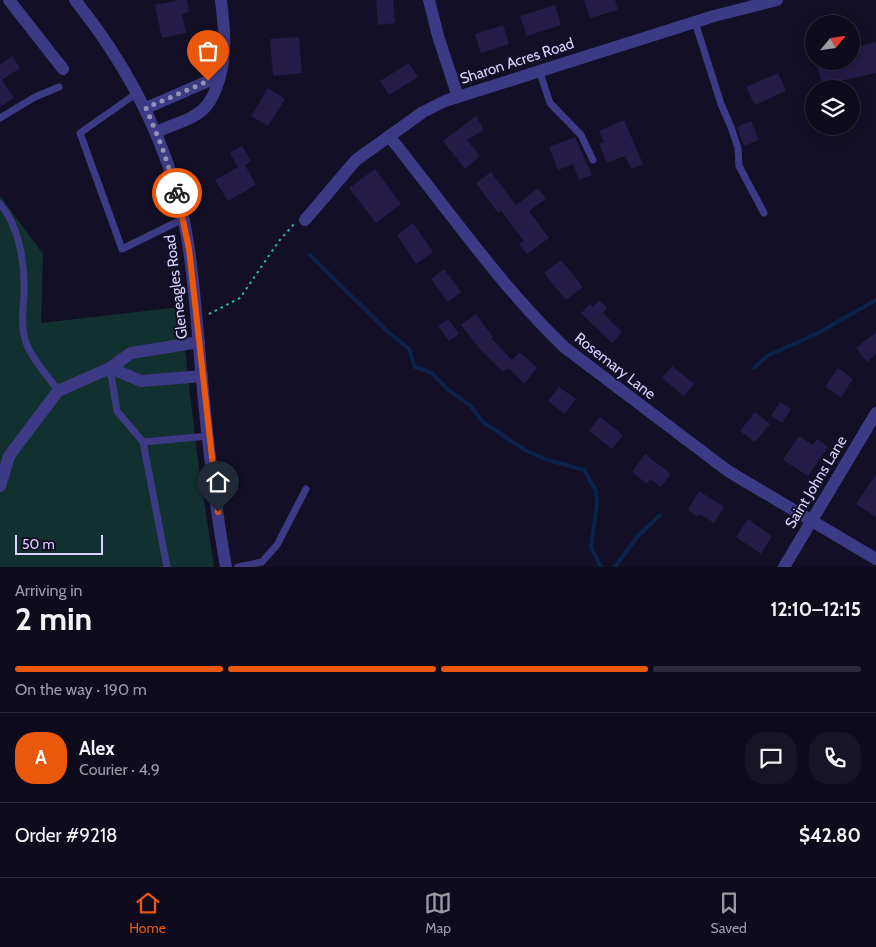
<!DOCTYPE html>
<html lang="en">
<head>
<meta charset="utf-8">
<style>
	:root { --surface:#0e0b1c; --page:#171425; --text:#f1f3f6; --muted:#9b9ba3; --line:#2e2b3b; --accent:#ea580c }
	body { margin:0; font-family:Cabin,sans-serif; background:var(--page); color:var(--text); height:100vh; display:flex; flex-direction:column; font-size:19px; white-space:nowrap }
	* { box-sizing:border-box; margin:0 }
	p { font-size:16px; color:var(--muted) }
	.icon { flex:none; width:28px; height:28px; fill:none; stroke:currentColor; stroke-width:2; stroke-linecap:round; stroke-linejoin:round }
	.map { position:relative; height:567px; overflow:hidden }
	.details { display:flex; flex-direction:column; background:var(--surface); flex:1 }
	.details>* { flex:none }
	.needle { width:32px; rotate:61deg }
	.tools { position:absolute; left:805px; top:15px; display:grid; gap:10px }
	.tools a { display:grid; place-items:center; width:55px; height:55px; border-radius:50%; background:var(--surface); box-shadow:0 2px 12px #0003,0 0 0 1px var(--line); font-size:25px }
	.scale { position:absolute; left:15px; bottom:12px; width:88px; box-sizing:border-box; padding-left:5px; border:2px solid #d9d4ff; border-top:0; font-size:14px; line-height:18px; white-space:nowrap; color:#d9d4ff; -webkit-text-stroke:4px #130f26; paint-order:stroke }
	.pin { position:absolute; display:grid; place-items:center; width:42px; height:42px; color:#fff; margin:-51px -21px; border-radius:50% 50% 50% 0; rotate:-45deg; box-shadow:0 0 5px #0007 }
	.pin .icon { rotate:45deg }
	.courier { position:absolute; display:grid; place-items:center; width:50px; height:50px; margin:-25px; border:4px solid #ea580c; border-radius:50%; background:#fff; color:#222; box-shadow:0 1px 6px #0007 }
	.headline em { font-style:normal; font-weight:700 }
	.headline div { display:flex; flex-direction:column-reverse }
	.headline { display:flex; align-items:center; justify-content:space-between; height:85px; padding:0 15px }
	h1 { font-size:32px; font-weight:700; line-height:38px }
	.bar { display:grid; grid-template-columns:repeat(4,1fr); gap:8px 5px; align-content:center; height:60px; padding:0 15px }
	.bar i { height:6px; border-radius:4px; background:var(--line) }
	.bar .on { background:var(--accent) }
	.bar p { grid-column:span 4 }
	.line { display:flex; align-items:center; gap:12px; padding:0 15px; border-top:1px solid var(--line) }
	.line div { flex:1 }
	.round { display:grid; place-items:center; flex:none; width:52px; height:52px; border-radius:20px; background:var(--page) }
	.tab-bar { display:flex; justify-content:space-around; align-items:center; height:70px; border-top:1px solid var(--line); background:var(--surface); font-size:14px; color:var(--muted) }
	.tab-bar a { display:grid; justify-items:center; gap:2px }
	.tab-bar .on { color:var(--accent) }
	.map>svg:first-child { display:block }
	.green { fill:#12302f }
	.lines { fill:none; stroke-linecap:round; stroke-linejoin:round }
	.stream { stroke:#0c2248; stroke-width:4 }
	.building { fill:#241b47 }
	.path { stroke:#2fb8b0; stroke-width:2; stroke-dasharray:2.5 4; stroke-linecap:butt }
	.service { stroke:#3d3a85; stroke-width:7 }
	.minor { stroke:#3d3a85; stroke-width:12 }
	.tertiary { stroke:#3d3a85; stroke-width:12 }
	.done { stroke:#948fb3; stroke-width:5; stroke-dasharray:0 9 }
	.route { stroke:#ea580c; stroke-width:6 }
	.labels { text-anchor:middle; stroke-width:4; stroke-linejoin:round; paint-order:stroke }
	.street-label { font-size:15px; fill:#d9d4ff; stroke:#130f26 }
</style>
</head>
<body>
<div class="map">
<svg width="876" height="567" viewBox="0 0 876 567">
	<rect width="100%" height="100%" fill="#130f26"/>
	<polygon class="green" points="0,196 43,254 41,323 180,307 197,454 214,567 0,567"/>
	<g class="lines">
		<g class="stream">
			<polyline points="310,255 387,331 409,349 415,367 432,373 448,390 470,405 483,422 525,450 545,459 584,470 596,491 597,504 591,547 601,567"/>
			<polyline points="754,368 767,356 818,333 876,300"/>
			<polyline points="615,567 637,537 660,515"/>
		</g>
	</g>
	<g class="building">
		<polygon points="179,0 187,0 189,12 182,14 186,33 162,38 155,5"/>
		<polygon points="376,0 393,0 395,23 378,25"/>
		<polygon points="584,0 615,0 618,10 590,18"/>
		<polygon points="555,5 561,25 527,36 520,16"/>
		<polygon points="503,25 509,44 481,53 475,34"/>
		<polygon points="299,37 302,73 273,76 270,39"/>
		<polygon points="876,42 876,73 822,85 816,61 854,61 853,58 859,57 856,47"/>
		<polygon points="12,56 20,68 2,80 14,98 0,107 0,65"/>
		<polygon points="409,63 418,77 389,95 380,81"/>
		<polygon points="778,73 786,91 755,105 746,87"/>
		<polygon points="268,88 285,99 268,126 251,116"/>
		<polygon points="476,116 484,130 467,140 480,156 465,169 443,141"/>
		<polygon points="624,120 643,164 631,169 625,156 607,163 599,144 604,142 599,131"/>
		<polygon points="751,121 759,140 744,146 737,127"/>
		<polygon points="575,137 592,175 579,180 573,164 558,170 549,147"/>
		<polygon points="242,146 251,161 245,165 256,185 228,201 215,180 238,167 230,153"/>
		<polygon points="375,169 401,204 376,223 349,188"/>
		<polygon points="491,172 516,205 538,188 546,199 529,211 549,238 527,254 519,244 524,241 501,211 498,213 476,183"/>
		<polygon points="413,223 433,252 416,264 397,235"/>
		<polygon points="561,260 583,287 566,300 544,273"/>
		<polygon points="444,269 461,292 448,302 431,279"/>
		<polygon points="599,300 607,308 603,313 622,332 612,343 581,313 590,304 593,307"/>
		<polygon points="476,314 493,337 491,338 512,360 520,352 537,368 524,384 509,368 503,372 479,348 461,325"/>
		<polygon points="448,319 459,334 449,341 438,326"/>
		<polygon points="876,332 876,354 867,362 856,348"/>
		<polygon points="672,366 694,384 684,396 662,378"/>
		<polygon points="838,368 853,379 841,397 825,387"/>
		<polygon points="559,387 576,399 565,414 548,401"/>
		<polygon points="780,402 791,409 782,423 771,416"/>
		<polygon points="755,412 770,424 755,442 740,431"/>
		<polygon points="600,417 623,435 612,449 589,431"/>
		<polygon points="799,436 813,445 817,439 828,447 808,476 783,460"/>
		<polygon points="645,454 671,474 661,487 650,479 647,484 632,472"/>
		<polygon points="876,474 876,517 856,504"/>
		<polygon points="699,491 724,507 714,523 700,514 698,517 688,510"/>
		<polygon points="748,519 772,536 761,554 736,537"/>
	</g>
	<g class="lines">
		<polyline class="path" points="209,314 240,298 279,241 294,224"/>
		<g class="service">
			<polyline points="695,22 721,104 731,127 738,148 739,166 764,213"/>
			<polyline points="539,70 550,103 581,135 593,160"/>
			<polyline points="137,93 80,133 122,249 183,219"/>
			<polyline points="0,118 35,97 59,87"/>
			<path d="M0,204c20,23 25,61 24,92 -1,13 -3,25 0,39 3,19 23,39 34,56"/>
			<polyline points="110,368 117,411 143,442 167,567"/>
			<polyline points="143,442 208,436"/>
			<polyline points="238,567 262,562 277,545 306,489"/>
		</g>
		<g class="minor">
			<polyline points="9,0 63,69"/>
			<polyline points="429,0 438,36 458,97"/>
			<path d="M220,76c7,-26 4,-50 1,-76"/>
			<path d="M146,108l74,-32c-11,42 -27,40 -64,56"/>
			<path d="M389,136c57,71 110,148 175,211l164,124 148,88"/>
			<polyline points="305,220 356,160 423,112 445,101 714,16 777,0"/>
			<polyline points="199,342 131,353 110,368 141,381 202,376"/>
			<polyline points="0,486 9,456 58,391 110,368"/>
			<polyline points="784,567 876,413"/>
		</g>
		<path class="tertiary" d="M75,0c46,57 80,119 101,189 15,50 18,104 23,157 6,73 14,148 27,221"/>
	</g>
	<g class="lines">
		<polyline class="done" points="177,193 162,147 146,108 208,81"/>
		<polyline class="route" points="177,193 189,249 218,512"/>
	</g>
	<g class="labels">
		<g class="street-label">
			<text transform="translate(517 61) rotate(-18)" y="5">Sharon Acres Road</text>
			<text transform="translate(176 287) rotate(-97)" y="5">Gleneagles Road</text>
			<text transform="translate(615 366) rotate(38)" y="5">Rosemary Lane</text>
			<text transform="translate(816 482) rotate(-59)" y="5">Saint Johns Lane</text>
		</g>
	</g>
</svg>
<div class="tools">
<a><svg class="needle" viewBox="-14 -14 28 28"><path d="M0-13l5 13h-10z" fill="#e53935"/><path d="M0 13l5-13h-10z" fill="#9b9ba3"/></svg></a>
<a><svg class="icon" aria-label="layers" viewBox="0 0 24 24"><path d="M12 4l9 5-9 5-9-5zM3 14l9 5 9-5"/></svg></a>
</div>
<div class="scale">50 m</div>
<div class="pin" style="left:208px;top:81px;background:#ea580c"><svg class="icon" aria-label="bag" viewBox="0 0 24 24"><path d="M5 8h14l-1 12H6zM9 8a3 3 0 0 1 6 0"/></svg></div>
<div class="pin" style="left:218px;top:512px;background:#1f2937"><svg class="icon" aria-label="home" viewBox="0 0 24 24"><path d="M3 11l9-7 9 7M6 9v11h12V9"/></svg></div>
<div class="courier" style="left:177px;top:193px"><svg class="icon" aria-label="bike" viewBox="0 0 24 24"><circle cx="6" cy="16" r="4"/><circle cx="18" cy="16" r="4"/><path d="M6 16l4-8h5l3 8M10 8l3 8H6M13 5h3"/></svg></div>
</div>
<section class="details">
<div class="headline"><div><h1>2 min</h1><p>Arriving in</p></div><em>12:10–12:15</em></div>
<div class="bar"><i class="on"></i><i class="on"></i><i class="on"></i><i></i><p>On the way · 190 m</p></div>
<div class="line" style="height:90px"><b class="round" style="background:var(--accent);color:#fff">A</b><div><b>Alex</b><p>Courier · 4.9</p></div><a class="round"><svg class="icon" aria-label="chat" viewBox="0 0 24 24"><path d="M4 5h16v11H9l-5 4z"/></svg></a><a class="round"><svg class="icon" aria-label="phone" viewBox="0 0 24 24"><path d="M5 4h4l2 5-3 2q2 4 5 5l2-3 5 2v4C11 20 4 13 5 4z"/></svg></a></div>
<div class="line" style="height:65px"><div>Order #9218</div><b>$42.80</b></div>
</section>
<nav class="tab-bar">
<a class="on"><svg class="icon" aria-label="home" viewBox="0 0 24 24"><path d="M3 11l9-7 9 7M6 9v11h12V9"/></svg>Home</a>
<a><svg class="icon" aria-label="map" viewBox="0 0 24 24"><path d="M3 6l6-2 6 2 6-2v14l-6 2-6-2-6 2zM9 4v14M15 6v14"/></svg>Map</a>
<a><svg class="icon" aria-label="saved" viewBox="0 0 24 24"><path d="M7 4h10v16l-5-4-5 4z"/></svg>Saved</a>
</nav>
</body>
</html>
